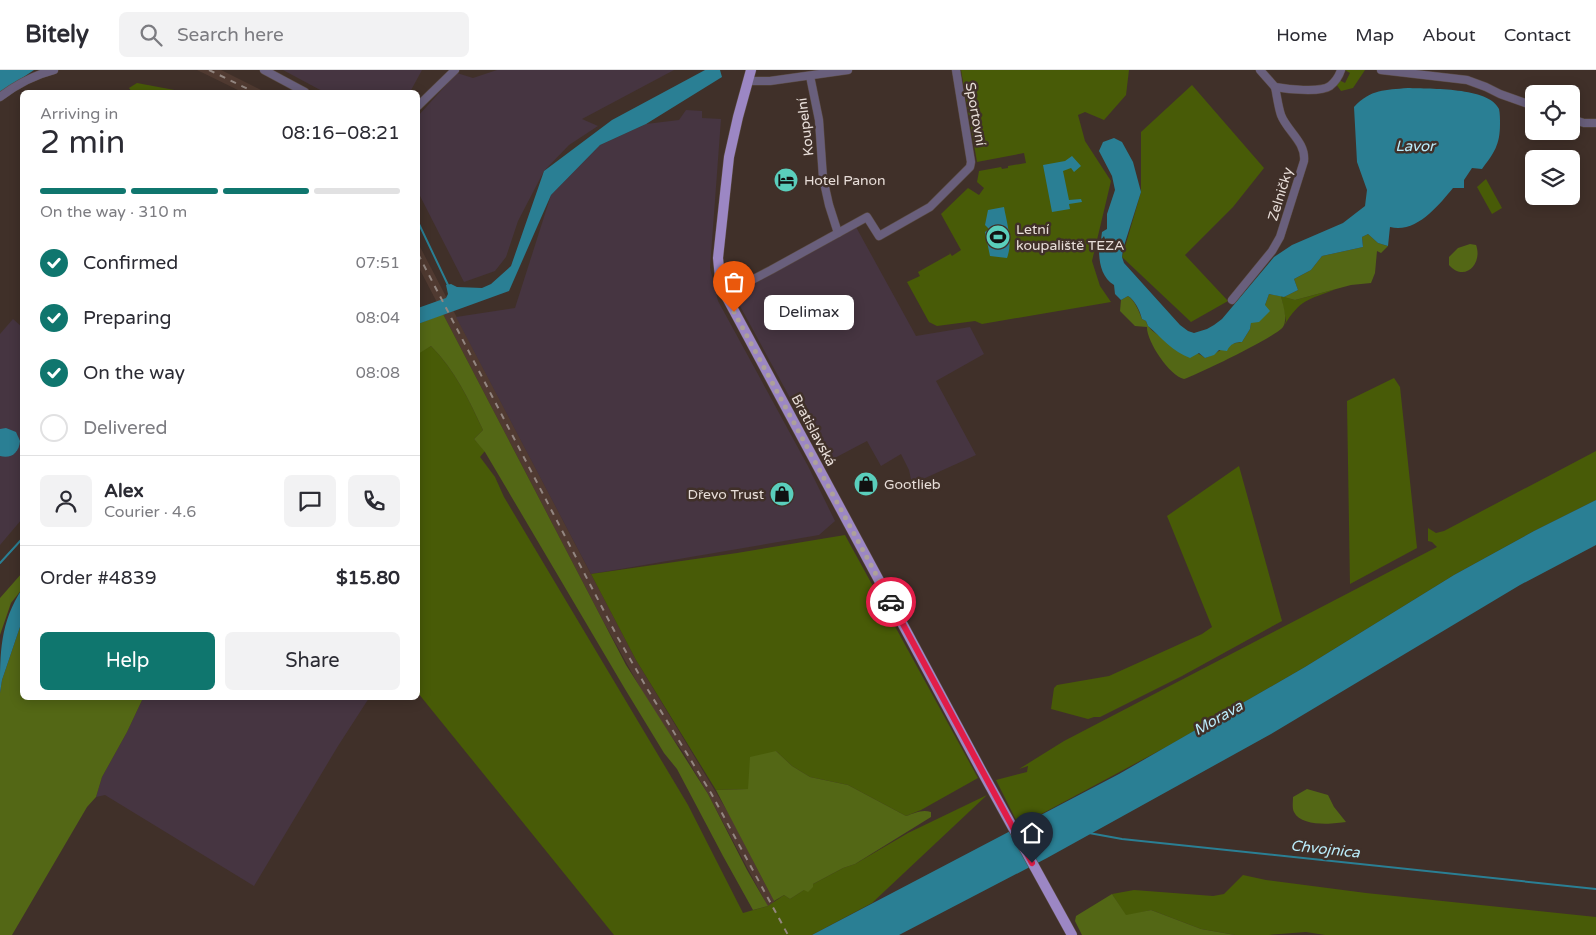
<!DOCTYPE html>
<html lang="en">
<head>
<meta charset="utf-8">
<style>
	:root { --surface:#fff; --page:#f2f2f3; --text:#2b2b33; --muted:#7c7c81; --line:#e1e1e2; --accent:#0f766e }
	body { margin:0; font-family:"Varela Round",sans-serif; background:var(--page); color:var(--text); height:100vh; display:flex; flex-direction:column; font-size:19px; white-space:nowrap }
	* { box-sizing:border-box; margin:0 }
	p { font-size:16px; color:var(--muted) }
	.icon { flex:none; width:28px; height:28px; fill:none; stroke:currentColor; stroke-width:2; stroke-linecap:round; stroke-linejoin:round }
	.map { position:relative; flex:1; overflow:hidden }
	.sheet { position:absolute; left:20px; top:20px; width:400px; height:610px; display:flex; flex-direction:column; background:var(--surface); border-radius:8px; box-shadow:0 2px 12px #0003 }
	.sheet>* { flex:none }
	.fabs { position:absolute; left:1525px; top:15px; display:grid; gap:10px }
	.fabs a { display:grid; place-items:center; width:55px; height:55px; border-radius:8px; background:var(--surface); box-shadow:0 2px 12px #0003; font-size:25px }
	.pin { position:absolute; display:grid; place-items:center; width:42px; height:42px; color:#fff; margin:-51px -21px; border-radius:50% 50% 50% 0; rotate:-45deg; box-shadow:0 0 5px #0007 }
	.pin .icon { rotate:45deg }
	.courier { position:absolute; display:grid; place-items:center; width:50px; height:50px; margin:-25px; border:4px solid #e11d48; border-radius:50%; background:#fff; color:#222; box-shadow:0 1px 6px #0007 }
	.bubble { position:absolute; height:35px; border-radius:8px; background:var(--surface); box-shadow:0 2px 12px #0003; font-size:16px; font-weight:600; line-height:35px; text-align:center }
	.overview em { font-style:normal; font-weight:600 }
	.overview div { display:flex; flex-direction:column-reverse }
	.overview { display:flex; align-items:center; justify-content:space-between; height:85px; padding:0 20px }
	h1 { font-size:32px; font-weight:600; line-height:38px }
	.bar { display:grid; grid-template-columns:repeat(4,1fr); gap:8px 5px; align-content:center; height:60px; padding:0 20px }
	.bar i { height:6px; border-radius:4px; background:var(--line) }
	.bar .active { background:var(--accent) }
	.bar p { grid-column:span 4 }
	.line { display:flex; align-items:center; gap:12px; padding:0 20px; border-top:1px solid var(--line) }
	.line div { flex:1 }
	.round { display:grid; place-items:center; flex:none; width:52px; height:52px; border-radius:8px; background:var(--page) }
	ol { padding:0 20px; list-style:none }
	li { display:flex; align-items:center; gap:15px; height:55px }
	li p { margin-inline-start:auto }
	li .icon { padding:5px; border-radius:50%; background:var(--accent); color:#fff; stroke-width:4 }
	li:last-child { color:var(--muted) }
	li i { width:28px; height:28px; border:2px solid var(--line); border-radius:50% }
	.primary-button { display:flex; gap:10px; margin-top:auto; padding:10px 20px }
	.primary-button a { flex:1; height:58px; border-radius:8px; background:var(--accent); color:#fff; font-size:20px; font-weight:600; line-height:58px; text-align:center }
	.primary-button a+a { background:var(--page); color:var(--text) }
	header { display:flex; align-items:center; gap:30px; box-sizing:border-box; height:70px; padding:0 25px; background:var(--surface); border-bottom:1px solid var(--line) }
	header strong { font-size:24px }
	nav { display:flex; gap:28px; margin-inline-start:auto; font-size:18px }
	.search { width:350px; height:45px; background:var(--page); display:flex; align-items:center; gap:12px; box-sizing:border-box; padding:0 18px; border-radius:8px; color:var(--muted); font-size:19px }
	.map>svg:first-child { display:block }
	.built { fill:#503a31 }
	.industrial { fill:#463541 }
	.green { fill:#485b07 }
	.forest { fill:#536715 }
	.water { fill:#2a7f94 }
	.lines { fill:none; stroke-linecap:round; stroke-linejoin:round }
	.stream { stroke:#2a7f94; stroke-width:2 }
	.minor-casing { stroke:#5b4c45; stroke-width:9 }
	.major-casing { stroke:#5b4c45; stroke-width:11 }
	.minor { stroke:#695f7c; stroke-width:8 }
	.major { stroke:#9c87c4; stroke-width:10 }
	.rail { stroke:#938680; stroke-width:2; stroke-dasharray:6 6; stroke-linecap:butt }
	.done { stroke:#ada19b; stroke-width:5; stroke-dasharray:0 9 }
	.route { stroke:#e11d48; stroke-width:6 }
	.labels { text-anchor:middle; stroke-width:5; stroke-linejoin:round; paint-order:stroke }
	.street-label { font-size:14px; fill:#e8ded9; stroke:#403029 }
	.poi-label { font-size:14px; fill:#e8ded9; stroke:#403029; text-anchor:start }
	.water-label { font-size:15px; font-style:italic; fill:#bbedfc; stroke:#403029 }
</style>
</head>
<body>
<header>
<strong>Bitely</strong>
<div class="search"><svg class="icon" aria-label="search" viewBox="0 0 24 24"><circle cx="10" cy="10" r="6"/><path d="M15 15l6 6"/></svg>Search here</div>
<nav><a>Home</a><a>Map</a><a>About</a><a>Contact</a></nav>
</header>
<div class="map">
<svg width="1596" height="865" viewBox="0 0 1596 865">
	<rect width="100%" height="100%" fill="#403029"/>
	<g class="built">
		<polygon points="197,0 221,0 265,22 242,22"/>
		<polygon points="418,173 636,590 729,744 774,831 783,865 708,724 683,682 668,662 643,623 601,547 418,196"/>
	</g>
	<g class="industrial">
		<polygon points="283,0 422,0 410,22 324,22"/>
		<polygon points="497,0 674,0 582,49 598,56 569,75 544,101 518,151 506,187 495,201 464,212 418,122 418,46 457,3 473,8"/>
		<polygon points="686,40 702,41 702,48 721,49 710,198 718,231 808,396 835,451 819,465 591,504 456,247 515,238 551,125 600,75 646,54 679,50"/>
		<polygon points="856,157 916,266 970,257 984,284 936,311 976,385 912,414 909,400 901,384 881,396 867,371 829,391 825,392 734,225 734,223"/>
		<polygon points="13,249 22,257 22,449 0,475 0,264"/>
		<polygon points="143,628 369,628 338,676 254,816 105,725 96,727 102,707 127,662"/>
	</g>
	<g class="green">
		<polygon points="961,0 1129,0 1126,25 1104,50 1085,42 1078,45 1085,71 1111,111 1092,191 1100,216 1111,232 982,254 975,251 937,256 929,252 907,212 920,206 918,202 950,184 949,182 952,186 961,180 941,144 968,118 979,125 984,118 977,112 979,101 1001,97 1002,99 1008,98 1008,96 1026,93 1024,83 977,92"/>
		<polygon points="1345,0 1365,0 1353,18 1341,21 1336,14 1339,10 1345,13 1350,3"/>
		<polygon points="137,13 185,22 132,22 129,18"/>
		<polygon points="1192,15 1264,98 1233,137 1185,185 1228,231 1191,252 1122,187 1141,122 1141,62"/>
		<polygon points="1486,109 1502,138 1492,144 1477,117"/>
		<path d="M1336,219c-28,11 -36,10 -52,37l2,-5 -5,-25 14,4z"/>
		<path d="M431,276c24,24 38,54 52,84l-9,9 11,12 -5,6 15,20 9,20 184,308 55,108 25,-7 16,-11 6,4 23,-15 30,-16 12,-4 53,-31 79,-38 -115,108 -60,32h-198l-196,-242v-340z"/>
		<polygon points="1394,308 1400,317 1417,478 1350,514 1347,331"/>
		<polygon points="1596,381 1596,430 1534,461 1454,505 1305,597 1168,676 1019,756 996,710 1027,702 1028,696 1019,699 1064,671 1437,477 1432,472 1428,471 1428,458 1436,463 1444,461"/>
		<polygon points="1239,396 1282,551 1182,606 1100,647 1094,647 1088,649 1051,639 1054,618 1057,615 1109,606 1202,564 1212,557 1167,446"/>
		<polygon points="845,465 978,708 921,740 906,746 848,715 810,707 792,696 776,681 749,719 716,720 636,590 591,504 737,483"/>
		<polygon points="1243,805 1266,810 1366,823 1596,847 1596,865 1325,865 1306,862 1268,865 1235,865 1201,859 1151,840 1126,846 1112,824 1134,820 1213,826 1224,824"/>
	</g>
	<g class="forest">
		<polygon points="1368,164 1378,173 1388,176 1381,183 1377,181 1375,203 1371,213 1351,215 1295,230 1284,227 1298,220 1294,209 1311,200 1322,186 1363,177 1362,167"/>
		<path d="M1470,174l6,1c7,18 -11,38 -27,20v-8l9,-9z"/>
		<path d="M1269,224l12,2c2,9 7,23 2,31 -6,9 -86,48 -99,52 -15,-3 -38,-39 -37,-52l-12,-1 -15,-15 1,-11 7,-4c7,5 11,15 14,23l4,2c5,19 45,25 59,37 12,-4 24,-16 37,-16l8,-13 1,-6 14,-18z"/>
		<path d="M443,244l183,351 82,129 39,76 21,36 -15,4 -30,-54 -46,-87 -13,-16 -39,-64 -140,-237 -11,-13 9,-9c-14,-30 -28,-60 -52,-84l-13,8v-30z"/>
		<polygon points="22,503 22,519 11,533 0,565 0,528"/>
		<polygon points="22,551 22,628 143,628 127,662 102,707 96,727 87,737 12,865 0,865 0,623 2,610"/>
		<path d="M776,681l16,15 18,11 38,8 58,31c9,-3 16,-7 25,-4v5l-76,47 -12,4 -30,16v3l-5,5 -4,-2 -14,9 -6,-4 -10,6 -58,-111 32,-1 2,-32z"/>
		<path d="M1307,719l21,6 6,12 12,15c-13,2 -45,5 -52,-10 -2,-4 -1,-10 -1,-15z"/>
		<polygon points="1112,824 1126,845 1151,840 1201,859 1235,865 1082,865 1075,851 1076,846"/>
	</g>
	<g class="water">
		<polygon points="0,0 34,0 0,23"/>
		<polygon points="705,0 720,0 722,7 646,54 600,75 551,125 509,221 418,254 418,238 446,228 448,224 446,215 451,214 457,217 482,218 491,214 511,196 544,101 612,50"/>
		<path d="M1408,18c22,1 81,-1 91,21 1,4 1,11 1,15 0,21 -6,29 -18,45l-10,-1 -8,12v8h-11c-14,17 -37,46 -63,39l-2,19 -10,-3 -10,-9 -6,3 1,10 -41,9 -11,14 -17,9 4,11 -14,7 -15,-3 -4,11 5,6 -11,11 -8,1 -1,6 -8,13c-7,0 -12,2 -15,9l-8,-1 -5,5 -9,3 -6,-5 -9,5c-17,-6 -29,-21 -42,-32l-2,-5 -4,-2c-2,-8 -7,-19 -14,-23l-7,4 -6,-6 -1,-9c-13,-8 -15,-23 -15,-37l7,-6 -2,-6 -3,4 1,-8 5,-3v-15l8,-24 -3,-14 -13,-25 4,-9 11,-4 8,4 11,20 8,30 -18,57 -1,8 2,6 56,62 8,6 6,2 13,-4 7,-4 8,-6 52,-62 18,-12 51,-22 22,-17 2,-16 -10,-28 -3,-55c17,-18 31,-17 54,-19z"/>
		<polygon points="1072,86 1081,96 1074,102 1071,98 1063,101 1069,130 1081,129 1082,132 1069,134 1070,139 1052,142 1043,95 1065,91"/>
		<path d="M1004,137c3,17 9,35 3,51l-17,-2 -5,-24 4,-3 -4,-4 3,-15z"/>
		<path d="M6,358l10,4 4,9c-1,12 -9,18 -20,15v-27z"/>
		<polygon points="1596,430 1596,475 1520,515 1271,664 1047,788 899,865 812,865 1119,704 1305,597 1454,505 1534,461"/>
		<path d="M22,519v32l-20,59 -2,13c0,-41 0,-70 22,-104z"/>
	</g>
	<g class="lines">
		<g class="stream">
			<polyline points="418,152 448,215"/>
			<polyline points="0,493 22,469"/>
			<polyline points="1089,763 1122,769 1596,819"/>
		</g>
		<defs>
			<g id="minor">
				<polyline points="264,0 305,22"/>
				<path d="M1260,0l15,17c12,2 45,6 55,-1 5,-4 9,-10 11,-16"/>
				<polyline points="1381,0 1467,10 1486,17 1500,24 1534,36"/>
				<polyline points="810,6 819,50 823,108 829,135 838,163"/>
				<polyline points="748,11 770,11 848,0"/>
				<path d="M0,27c17,-13 34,-22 54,-27"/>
				<polyline points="418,36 455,0"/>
				<polyline points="1571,49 1584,53 1596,53"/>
				<polyline points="725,224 771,200 867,147 879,166 930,137 970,97 971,92 956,0"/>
				<path d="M1232,230l40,-49 8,-14 24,-76c2,-19 -17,-30 -23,-46 -3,-9 -4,-19 -6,-28"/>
			</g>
			<polyline id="major" points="751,0 738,47 729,87 718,188 720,208 725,224 980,698 1072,865"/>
		</defs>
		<use href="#minor" class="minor-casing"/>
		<use href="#major" class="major-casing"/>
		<use href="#minor" class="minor"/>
		<use href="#major" class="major"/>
		<g class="rail">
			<polyline points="209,0 254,22"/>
			<polyline points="418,184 618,568 648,620 711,723 788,865"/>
		</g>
	</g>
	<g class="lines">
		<polyline class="done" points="734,242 891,532"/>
		<polyline class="route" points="891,532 1032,793"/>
	</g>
	<defs>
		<symbol id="hotel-disc" viewBox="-11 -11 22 22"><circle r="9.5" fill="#5acebc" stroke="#403029"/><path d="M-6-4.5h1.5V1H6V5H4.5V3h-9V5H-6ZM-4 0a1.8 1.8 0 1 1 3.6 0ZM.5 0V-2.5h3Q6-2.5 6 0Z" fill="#111"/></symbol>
		<symbol id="stadium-disc" viewBox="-11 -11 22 22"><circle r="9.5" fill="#5acebc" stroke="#403029"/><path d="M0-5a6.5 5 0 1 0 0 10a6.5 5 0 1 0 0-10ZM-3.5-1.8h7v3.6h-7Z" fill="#111"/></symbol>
		<symbol id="shop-disc" viewBox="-11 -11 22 22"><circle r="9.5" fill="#5acebc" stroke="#403029"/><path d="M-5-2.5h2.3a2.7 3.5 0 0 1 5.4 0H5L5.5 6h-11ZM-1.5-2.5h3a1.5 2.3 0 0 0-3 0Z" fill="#111"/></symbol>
	</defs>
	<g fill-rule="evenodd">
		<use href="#hotel-disc" x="772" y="96" width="28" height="28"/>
		<use href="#stadium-disc" x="984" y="153" width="28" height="28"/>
		<use href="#shop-disc" x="852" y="400" width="28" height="28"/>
		<use href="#shop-disc" x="768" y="410" width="28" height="28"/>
	</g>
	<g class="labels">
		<g class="street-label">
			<text transform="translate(976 44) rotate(80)" y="5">Sportovní</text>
			<text transform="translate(805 57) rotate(-97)" y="5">Koupelní</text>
			<text transform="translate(1280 124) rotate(-73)" y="5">Zelničky</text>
			<text transform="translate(814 360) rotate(62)" y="5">Bratislavská</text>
		</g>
		<g class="poi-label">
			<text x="804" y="115">Hotel Panon</text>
			<text x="1016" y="164">Letní<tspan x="1016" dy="16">koupaliště TEZA</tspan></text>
			<text x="884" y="419">Gootlieb</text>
			<text x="764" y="429" text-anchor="end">Dřevo Trust</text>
		</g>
		<g class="water-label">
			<text x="1415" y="81">Lavor</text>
			<text transform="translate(1218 648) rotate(-30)" y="5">Morava</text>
			<text transform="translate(1325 779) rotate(6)" y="5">Chvojnica</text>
		</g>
	</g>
</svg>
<div class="fabs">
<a><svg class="icon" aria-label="locate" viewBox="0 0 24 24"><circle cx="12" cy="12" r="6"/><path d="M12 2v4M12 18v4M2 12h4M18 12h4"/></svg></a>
<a><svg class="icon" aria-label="layers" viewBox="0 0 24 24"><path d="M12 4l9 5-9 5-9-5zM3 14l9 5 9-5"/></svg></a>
</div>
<div class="pin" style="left:734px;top:242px;background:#ea580c"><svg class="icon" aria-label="bag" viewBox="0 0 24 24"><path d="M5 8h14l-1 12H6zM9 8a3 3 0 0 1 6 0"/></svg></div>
<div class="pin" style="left:1032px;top:793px;background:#1f2937"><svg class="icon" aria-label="home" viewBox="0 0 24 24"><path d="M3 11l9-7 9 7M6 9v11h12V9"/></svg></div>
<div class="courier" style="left:891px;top:532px"><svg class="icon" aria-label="car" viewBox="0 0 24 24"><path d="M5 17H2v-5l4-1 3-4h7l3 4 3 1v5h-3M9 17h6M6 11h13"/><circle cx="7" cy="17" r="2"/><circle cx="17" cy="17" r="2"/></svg></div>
<div class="bubble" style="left:764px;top:225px;width:90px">Delimax</div>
<section class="sheet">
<div class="overview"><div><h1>2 min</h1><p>Arriving in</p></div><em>08:16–08:21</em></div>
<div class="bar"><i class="active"></i><i class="active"></i><i class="active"></i><i></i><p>On the way · 310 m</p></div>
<ol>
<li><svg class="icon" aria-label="check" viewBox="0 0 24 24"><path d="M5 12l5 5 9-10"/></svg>Confirmed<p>07:51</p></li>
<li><svg class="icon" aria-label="check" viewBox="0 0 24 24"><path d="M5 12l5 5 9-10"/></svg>Preparing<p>08:04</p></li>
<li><svg class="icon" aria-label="check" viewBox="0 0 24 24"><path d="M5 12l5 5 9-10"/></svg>On the way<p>08:08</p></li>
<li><i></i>Delivered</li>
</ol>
<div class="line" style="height:90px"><a class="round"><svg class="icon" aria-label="person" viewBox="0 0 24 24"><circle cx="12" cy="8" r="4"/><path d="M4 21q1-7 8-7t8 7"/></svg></a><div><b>Alex</b><p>Courier · 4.6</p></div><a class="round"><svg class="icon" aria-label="chat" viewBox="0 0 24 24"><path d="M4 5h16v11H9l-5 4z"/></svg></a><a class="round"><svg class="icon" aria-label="phone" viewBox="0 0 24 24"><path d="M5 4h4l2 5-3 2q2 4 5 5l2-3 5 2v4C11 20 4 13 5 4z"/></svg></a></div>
<div class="line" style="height:65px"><div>Order #4839</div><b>$15.80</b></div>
<div class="primary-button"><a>Help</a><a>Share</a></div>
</section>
</div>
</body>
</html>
